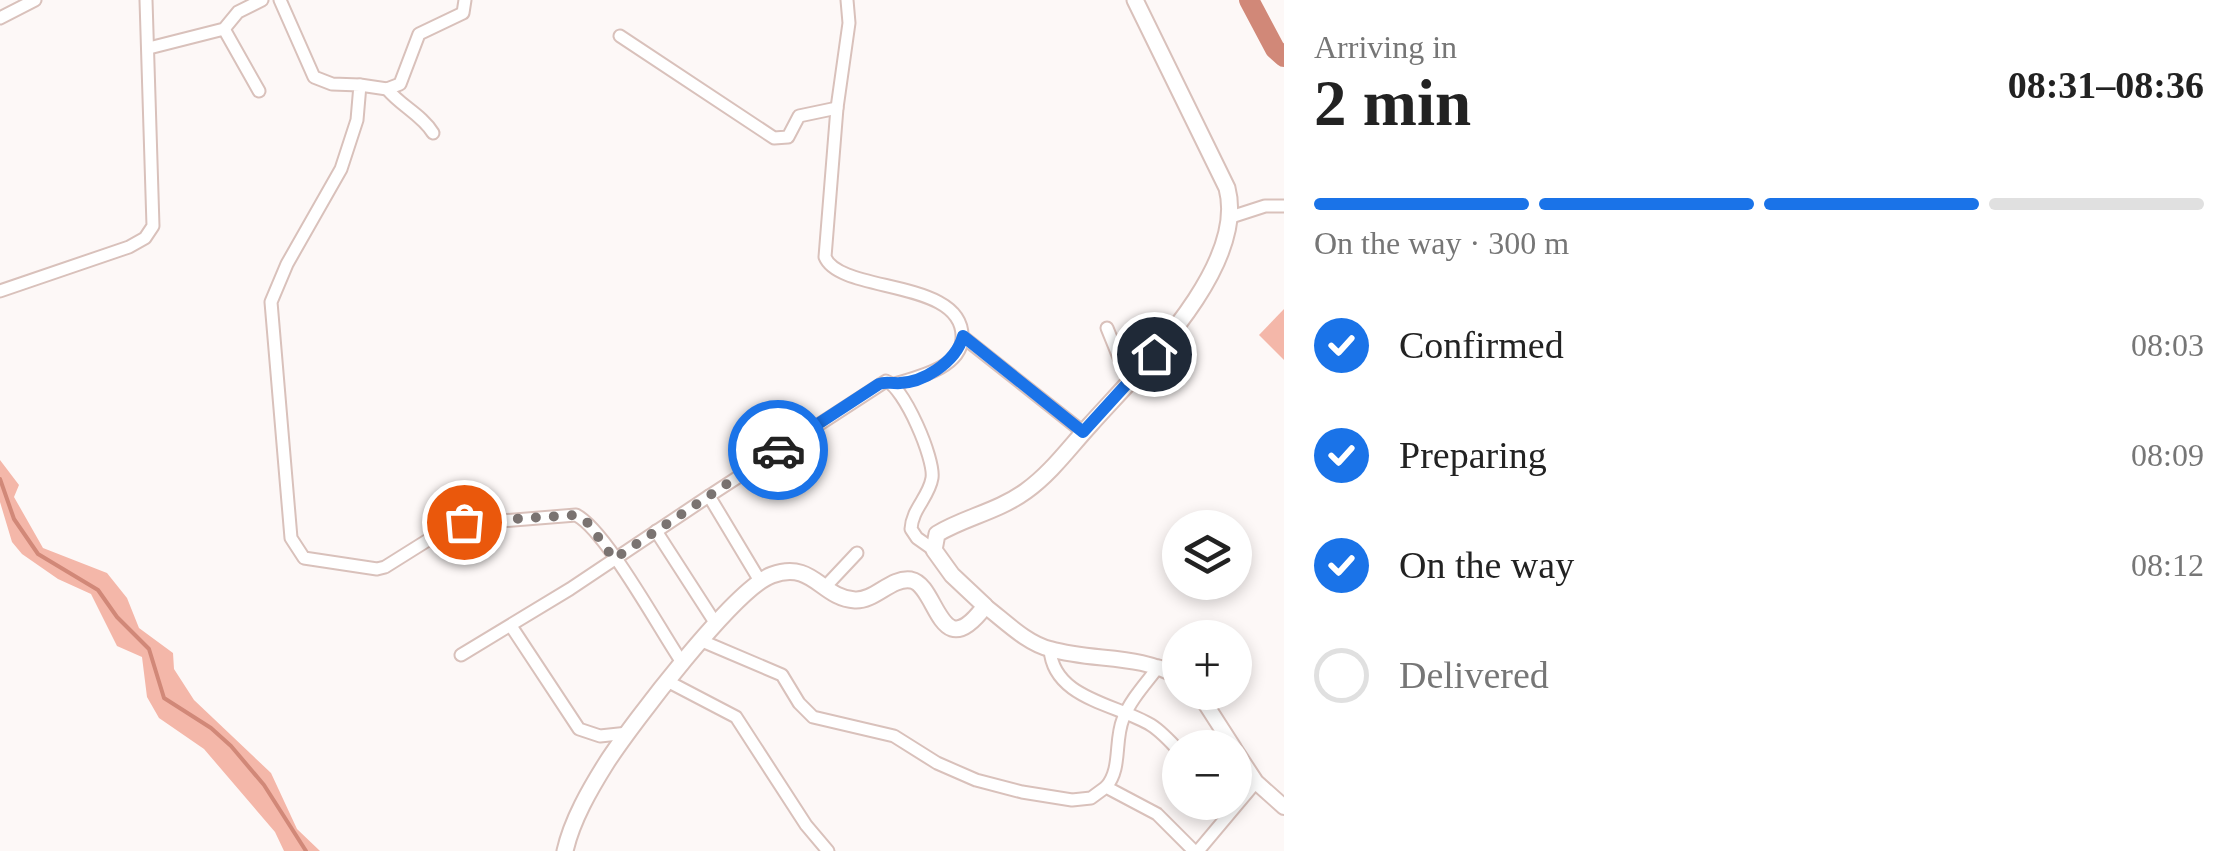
<!DOCTYPE html>
<html lang="en">
<head>
<meta charset="utf-8">
<style>
	:root { --surface:#fff; --page:#f6f6f6; --text:#222; --muted:#767676; --line:#e0e0e0; --accent:#1a73e8 }
	body { margin:0; font-family:Georgia,serif; background:var(--page); color:var(--text); height:100vh; display:flex; flex-direction:column; font-size:38px; white-space:nowrap }
	* { box-sizing:border-box; margin:0 }
	p { font-size:32px; color:var(--muted) }
	.icon { flex:none; width:55px; height:55px; fill:none; stroke:currentColor; stroke-width:2; stroke-linecap:round; stroke-linejoin:round }
	.map { position:relative; flex:1; overflow:hidden }
	.sheet { display:flex; flex-direction:column; background:var(--surface); width:950px }
	.sheet>* { flex:none }
	.tools { position:absolute; left:1162px; top:510px; display:grid; gap:20px }
	.tools a { display:grid; place-items:center; width:90px; height:90px; border-radius:50%; background:var(--surface); box-shadow:0 5px 15px #0003; font-size:50px }
	.pin { position:absolute; display:grid; place-items:center; width:85px; height:85px; color:#fff; margin:-42px; border:5px solid #fff; border-radius:50%; box-shadow:0 2px 10px #0007 }
	.courier { position:absolute; display:grid; place-items:center; width:100px; height:100px; margin:-50px; border:8px solid #1a73e8; border-radius:50%; background:#fff; color:#222; box-shadow:0 2px 12px #0007 }
	.headline em { font-style:normal; font-weight:700 }
	.headline div { display:flex; flex-direction:column-reverse }
	.headline { display:flex; align-items:center; justify-content:space-between; height:170px; padding:0 30px }
	h1 { font-size:65px; font-weight:700; line-height:75px }
	.bar { display:grid; grid-template-columns:repeat(4,1fr); gap:15px 10px; align-content:center; height:120px; padding:0 30px }
	.bar i { height:12px; border-radius:8px; background:var(--line) }
	.bar .selected { background:var(--accent) }
	.bar p { grid-column:span 4 }
	ol { padding:0 30px; list-style:none }
	li { display:flex; align-items:center; gap:30px; height:110px }
	li p { margin-inline-start:auto }
	li .icon { padding:10px; border-radius:50%; background:var(--accent); color:#fff; stroke-width:4 }
	li:last-child { color:var(--muted) }
	li i { width:55px; height:55px; border:5px solid var(--line); border-radius:50% }
	main { display:flex; flex:1; min-height:0 }
	.map>svg:first-child { display:block }
	.green { fill:#f4b7a9 }
	.lines { fill:none; stroke-linecap:round; stroke-linejoin:round }
	.stream { stroke:#d18878; stroke-width:4 }
	.river { stroke:#d18878; stroke-width:20 }
	.minor-casing { stroke:#d9c1bb; stroke-width:15 }
	.tertiary-casing { stroke:#d9c1bb; stroke-width:18 }
	.secondary-casing { stroke:#d9c1bb; stroke-width:19 }
	.minor { stroke:#fff; stroke-width:11 }
	.tertiary { stroke:#fff; stroke-width:14 }
	.secondary { stroke:#fff; stroke-width:15 }
	.done { stroke:#7a7371; stroke-width:10; stroke-dasharray:0 18 }
	.route { stroke:#1a73e8; stroke-width:12 }
</style>
</head>
<body>
<main>
<div class="map">
<svg width="1284" height="851" viewBox="0 0 1284 851">
	<rect width="100%" height="100%" fill="#fdf8f7"/>
	<g class="green">
		<polygon points="1284,309 1284,360 1259,335"/>
		<polygon points="0,460 19,485 14,497 43,548 107,573 127,598 139,628 173,653 174,669 194,700 271,773 297,829 320,851 284,851 275,832 204,749 159,718 147,697 142,657 117,646 91,594 58,579 22,554 12,542 0,502"/>
	</g>
	<g class="lines">
		<polyline class="stream" points="0,479 14,519 38,554 98,590 117,617 149,649 164,698 211,728 231,746 264,785 306,851"/>
		<polyline class="river" points="1249,0 1275,49 1284,57"/>
		<defs>
			<g id="minor">
				<path d="M280,0l34,77 18,7 28,1 -3,35 -16,49 -54,95 -16,38 20,236 13,20 73,11 8,-2 67,-42 124,-10c30,15 85,117 107,149"/>
				<path d="M847,0l2,23 -12,85 -12,149c15,37 141,21 137,82 -2,29 -44,38 -67,45"/>
				<polyline points="0,18 35,0"/>
				<polyline points="224,29 259,91"/>
				<polyline points="620,36 774,138 788,137 799,116 837,108"/>
				<polyline points="149,48 224,29 238,12 262,0"/>
				<polyline points="360,85 387,89 400,84 419,34 463,13 465,0"/>
				<path d="M387,89c14,17 35,26 46,44"/>
				<polyline points="1231,217 1265,206 1284,206"/>
				<polyline points="0,291 129,247 145,238 153,226 146,0"/>
				<polyline points="1107,328 1122,365 1132,379"/>
				<polyline points="963,337 1083,432"/>
				<path d="M709,496l177,-115c18,6 49,78 46,97 -3,19 -20,31 -21,51l6,9 17,12"/>
				<polyline points="656,531 716,624"/>
				<polyline points="826,586 857,553"/>
				<polyline points="511,626 579,729 600,736 628,733"/>
				<polyline points="702,641 782,675 799,703 813,717 894,736 937,763 976,780 1022,792 1072,800 1091,798 1106,787 1157,814 1194,851"/>
				<path d="M1050,649c3,50 67,55 101,76 11,7 20,17 29,27"/>
				<polyline points="461,655 570,589 709,496 760,581"/>
				<polyline points="669,682 736,717 806,825 828,851"/>
				<path d="M1106,787c16,-18 8,-46 17,-68 7,-19 24,-37 36,-53"/>
				<polyline points="1198,851 1256,782"/>
			</g>
			<g id="tertiary">
				<path d="M985,606c20,15 41,37 65,43 45,13 89,4 130,29"/>
				<polyline points="1198,692 1234,748"/>
				<polyline points="1235,750 1256,782 1284,807"/>
			</g>
			<path id="secondary" d="M565,851c7,-31 25,-62 42,-89 24,-37 128,-174 165,-187 41,-15 49,23 83,25 20,1 36,-23 56,-20 27,5 28,88 74,26l-33,-31 -18,-25 3,-16c28,-17 60,-22 89,-43 25,-18 43,-43 64,-66 48,-54 158,-158 137,-237l-92,-188"/>
		</defs>
		<use href="#minor" class="minor-casing"/>
		<use href="#tertiary" class="tertiary-casing"/>
		<use href="#secondary" class="secondary-casing"/>
		<use href="#minor" class="minor"/>
		<use href="#tertiary" class="tertiary"/>
		<use href="#secondary" class="secondary"/>
	</g>
	<g class="lines">
		<polyline class="done" points="464,522 576,515 588,523 614,559 778,450"/>
		<path class="route" d="M778,450l101,-66c5,-2 10,-1 15,-1 28,2 62,-21 69,-47l120,96 71,-78"/>
	</g>
</svg>
<div class="tools">
<a><svg class="icon" aria-label="layers" viewBox="0 0 24 24"><path d="M12 4l9 5-9 5-9-5zM3 14l9 5 9-5"/></svg></a>
<a>+</a>
<a>−</a>
</div>
<div class="pin" style="left:464px;top:522px;background:#ea580c"><svg class="icon" aria-label="bag" viewBox="0 0 24 24"><path d="M5 8h14l-1 12H6zM9 8a3 3 0 0 1 6 0"/></svg></div>
<div class="pin" style="left:1154px;top:354px;background:#1f2937"><svg class="icon" aria-label="home" viewBox="0 0 24 24"><path d="M3 11l9-7 9 7M6 9v11h12V9"/></svg></div>
<div class="courier" style="left:778px;top:450px"><svg class="icon" aria-label="car" viewBox="0 0 24 24"><path d="M5 17H2v-5l4-1 3-4h7l3 4 3 1v5h-3M9 17h6M6 11h13"/><circle cx="7" cy="17" r="2"/><circle cx="17" cy="17" r="2"/></svg></div>
</div>
<section class="sheet">
<div class="headline"><div><h1>2 min</h1><p>Arriving in</p></div><em>08:31–08:36</em></div>
<div class="bar"><i class="selected"></i><i class="selected"></i><i class="selected"></i><i></i><p>On the way · 300 m</p></div>
<ol>
<li><svg class="icon" aria-label="check" viewBox="0 0 24 24"><path d="M5 12l5 5 9-10"/></svg>Confirmed<p>08:03</p></li>
<li><svg class="icon" aria-label="check" viewBox="0 0 24 24"><path d="M5 12l5 5 9-10"/></svg>Preparing<p>08:09</p></li>
<li><svg class="icon" aria-label="check" viewBox="0 0 24 24"><path d="M5 12l5 5 9-10"/></svg>On the way<p>08:12</p></li>
<li><i></i>Delivered</li>
</ol>
</section>
</main>
</body>
</html>
